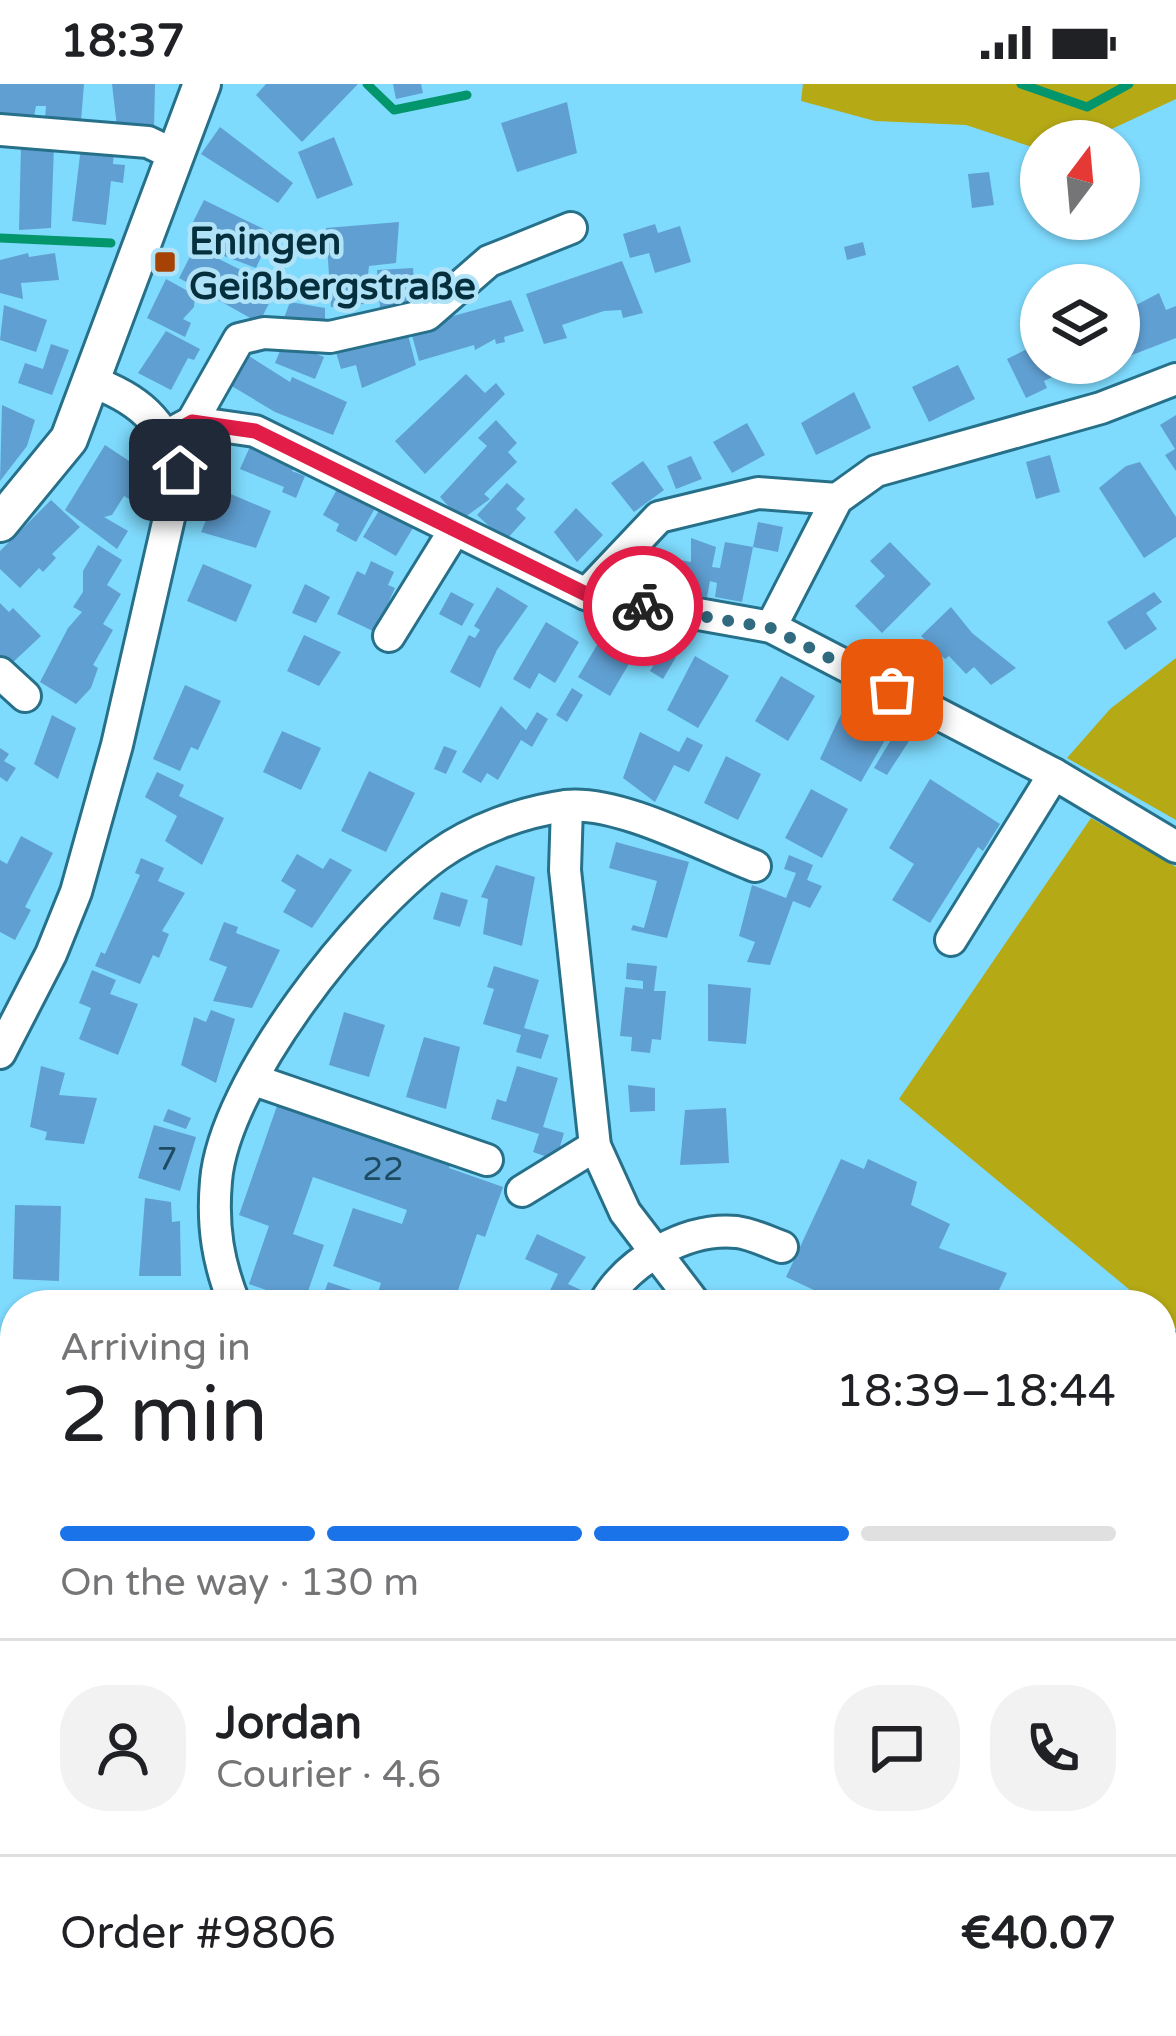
<!DOCTYPE html>
<html lang="en">
<head>
<meta charset="utf-8">
<style>
	:root { --surface:#fff; --page:#f2f2f2; --text:#202124; --muted:#757577; --line:#e0e0e0; --accent:#1a73e8 }
	body { margin:0; font-family:"Varela Round",sans-serif; background:var(--page); color:var(--text); height:100vh; display:flex; flex-direction:column; font-size:45px; white-space:nowrap }
	* { box-sizing:border-box; margin:0 }
	p { font-size:39px; color:var(--muted) }
	.icon { flex:none; width:66px; height:66px; fill:none; stroke:currentColor; stroke-width:2; stroke-linecap:round; stroke-linejoin:round }
	.map { position:relative; flex:1; overflow:hidden }
	.drawer { position:absolute; left:0px; top:1206px; width:1176px; height:747px; display:flex; flex-direction:column; background:var(--surface); border-radius:48px 48px 0 0; box-shadow:0 3px 9px #0004 }
	.drawer>* { flex:none }
	.needle { width:78px; rotate:16deg }
	.tools { position:absolute; left:1020px; top:36px; display:grid; gap:24px }
	.tools a { display:grid; place-items:center; width:120px; height:120px; border-radius:50%; background:var(--surface); box-shadow:0 3px 9px #0004; font-size:60px }
	.pin { position:absolute; display:grid; place-items:center; width:102px; height:102px; color:#fff; margin:-51px; border-radius:24px; box-shadow:0 6px 18px #0006 }
	.courier { position:absolute; display:grid; place-items:center; width:120px; height:120px; margin:-60px; border:9px solid #e11d48; border-radius:50%; background:#fff; color:#222; box-shadow:0 3px 15px #0007 }
	.summary em { font-style:normal; font-weight:600 }
	.summary div { display:flex; flex-direction:column-reverse }
	.summary { display:flex; align-items:center; justify-content:space-between; height:204px; padding:0 60px }
	h1 { font-size:78px; font-weight:600; line-height:90px }
	.bar { display:grid; grid-template-columns:repeat(4,1fr); gap:18px 12px; align-content:center; height:144px; padding:0 60px }
	.bar i { height:15px; border-radius:9px; background:var(--line) }
	.bar .on { background:var(--accent) }
	.bar p { grid-column:span 4 }
	.line { display:flex; align-items:center; gap:30px; padding:0 60px; border-top:3px solid var(--line) }
	.line div { flex:1 }
	.round { display:grid; place-items:center; flex:none; width:126px; height:126px; border-radius:48px; background:var(--page) }
	.status { display:flex; justify-content:space-between; align-items:center; height:84px; padding:0 60px; background:var(--surface); direction:ltr }
	.status svg { height:33px; fill:currentColor }
	.map>svg:first-child { display:block }
	.green { fill:#b5a916 }
	.lines { fill:none; stroke-linecap:round; stroke-linejoin:round }
	.stream { stroke:#03966c; stroke-width:9 }
	.building { fill:#609fd2 }
	.minor-casing { stroke:#277089; stroke-width:36 }
	.major-casing { stroke:#277089; stroke-width:42 }
	.minor { stroke:#fff; stroke-width:30 }
	.major { stroke:#fff; stroke-width:36 }
	.done { stroke:#306b80; stroke-width:12; stroke-dasharray:0 21.6 }
	.route { stroke:#e11d48; stroke-width:15 }
	.poi-dot { fill:#a54204; stroke:#b0e3f8; stroke-width:4.5 }
	.labels { text-anchor:middle; stroke-width:9; stroke-linejoin:round; paint-order:stroke }
	.number-label { font-size:33px; fill:#1c4b62 }
	.poi-label { font-size:39px; font-weight:bold; fill:#052f3c; stroke:#b0e3f8; text-anchor:start }
</style>
</head>
<body>
<div class="status"><b>18:37</b><svg viewBox="0 0 49 12"><path d="M0 12V9h3v3zM5 12V6h3v6zM10 12V3h3v9zM15 12V0h3v12zM26 1h20v11H26zM47 4h2v5h-2z"/></svg></div>
<div class="map">
<svg width="1176" height="1952" viewBox="0 0 1176 1952">
	<rect width="100%" height="100%" fill="#7fdbfe"/>
	<g class="green">
		<polygon points="803,0 1176,0 1176,15 1086,57 1041,57 1041,66 966,41 875,37 801,17"/>
		<polygon points="1176,574 1176,736 1067,674 1110,625"/>
		<polygon points="1091,734 1176,783 1176,1245 1161,1232 1161,1221 1148,1221 899,1015"/>
		<polygon points="1176,1330 1176,1952 934,1952 932,1938 1161,1938 1161,1343"/>
	</g>
	<g class="lines">
		<g class="stream">
			<polyline points="367,0 394,26 467,11"/>
			<polyline points="1021,0 1087,23 1129,0"/>
			<polyline points="0,154 111,159"/>
		</g>
	</g>
	<g class="building">
		<polygon points="0,0 84,0 81,37 45,34 46,22 36,22 34,33 0,30"/>
		<polygon points="112,0 155,0 154,45 117,43"/>
		<polygon points="266,0 358,0 302,58 256,11"/>
		<polygon points="393,0 421,0 423,9 396,15"/>
		<polygon points="567,18 577,69 517,88 501,39"/>
		<polygon points="220,43 293,99 278,119 201,70"/>
		<polygon points="334,53 353,101 317,115 298,68"/>
		<polygon points="21,60 54,61 51,144 19,146"/>
		<polygon points="81,63 114,67 113,80 125,81 123,99 111,97 106,141 72,137"/>
		<polygon points="989,88 994,121 972,124 968,90"/>
		<polygon points="204,116 272,149 256,184 198,162 200,157 187,150"/>
		<polygon points="399,138 396,179 369,182 367,200 363,200 364,220 331,223 326,144"/>
		<polygon points="655,140 658,149 680,142 691,178 655,189 649,169 630,174 623,150"/>
		<polygon points="863,158 866,171 847,176 844,163"/>
		<polygon points="195,163 277,204 259,239 179,194"/>
		<polygon points="28,169 29,173 55,169 59,196 21,199 23,215 0,209 0,176"/>
		<polygon points="622,177 643,229 623,234 621,226 604,227 562,241 567,254 544,260 526,210"/>
		<polygon points="413,184 416,222 380,224 377,186"/>
		<polygon points="166,195 195,211 194,223 183,235 191,239 185,253 147,234"/>
		<polygon points="1159,209 1166,226 1176,222 1176,254 1119,276 1119,230"/>
		<polygon points="511,216 524,247 504,253 505,258 496,260 495,255 475,266 474,261 419,277 410,244"/>
		<polygon points="290,218 325,224 325,245 281,242"/>
		<polygon points="4,221 47,236 36,268 0,256"/>
		<polygon points="406,244 416,281 362,304 356,281 341,285 335,265"/>
		<polygon points="166,247 200,265 194,276 188,274 171,306 138,289"/>
		<polygon points="284,257 324,273 315,295 275,279"/>
		<polygon points="51,260 69,266 52,311 18,299 25,279 43,285"/>
		<polygon points="1027,265 1030,270 1041,265 1041,279 1081,279 1044,297 1047,304 1026,314 1007,275"/>
		<polygon points="241,267 290,298 292,293 347,318 333,351 275,328 225,298"/>
		<polygon points="958,281 975,315 929,338 912,303"/>
		<polygon points="466,290 485,309 496,299 505,310 425,390 395,357"/>
		<polygon points="854,308 871,344 816,371 801,339"/>
		<polygon points="2,321 35,336 27,362 0,397"/>
		<polygon points="1176,331 1176,387 1165,371 1175,365 1160,341"/>
		<polygon points="496,336 517,359 508,368 517,378 484,410 490,415 461,436 440,413 487,362 478,354"/>
		<polygon points="747,339 765,371 732,389 713,358"/>
		<polygon points="252,358 297,375 292,387 305,392 296,414 282,408 284,403 240,385"/>
		<polygon points="105,361 135,381 132,388 148,398 136,419 124,412 112,431 104,433 128,447 117,465 65,426"/>
		<polygon points="1050,371 1060,408 1036,415 1026,378"/>
		<polygon points="691,372 702,395 676,405 667,382"/>
		<polygon points="643,377 664,406 634,428 611,399"/>
		<polygon points="1140,378 1176,433 1176,453 1144,474 1099,404 1126,382"/>
		<polygon points="342,396 379,417 356,458 336,447 339,440 323,431"/>
		<polygon points="507,399 525,415 516,425 526,434 505,457 477,431"/>
		<polygon points="219,405 271,427 256,464 201,448"/>
		<polygon points="51,416 80,443 52,470 56,474 43,488 39,484 20,504 0,485 0,467"/>
		<polygon points="383,420 416,439 396,472 363,453"/>
		<polygon points="576,424 603,451 577,478 554,448"/>
		<polygon points="758,438 783,443 778,468 753,463"/>
		<polygon points="691,454 716,463 712,483 720,484 725,458 753,463 742,518 715,513 717,499 710,497 707,513 670,507 675,475 691,478"/>
		<polygon points="890,458 931,500 882,549 855,522 885,492 870,477"/>
		<polygon points="98,461 122,476 107,501 121,510 103,540 113,546 93,581 98,584 91,604 76,620 40,598 68,544 82,528 73,523 83,508 83,487"/>
		<polygon points="654,464 664,490 640,507 623,483"/>
		<polygon points="371,477 394,488 388,501 395,504 375,548 337,530 357,487 365,491"/>
		<polygon points="203,480 252,501 236,538 187,517"/>
		<polygon points="305,500 330,513 316,539 292,529"/>
		<polygon points="497,503 528,522 497,566 480,604 450,588 469,551 475,554 480,546 474,542"/>
		<polygon points="451,508 474,520 462,542 439,530"/>
		<polygon points="1154,508 1162,518 1146,529 1157,545 1125,566 1107,538"/>
		<polygon points="0,519 9,528 13,524 41,552 9,582 0,573"/>
		<polygon points="951,523 972,549 1016,584 991,601 974,583 966,590 949,572 945,575 921,552"/>
		<polygon points="615,531 650,544 610,612 578,593"/>
		<polygon points="546,538 579,558 555,599 539,589 530,605 513,595"/>
		<polygon points="304,551 341,568 319,602 287,587"/>
		<polygon points="663,565 676,573 663,595 650,587"/>
		<polygon points="695,572 729,592 698,644 667,626"/>
		<polygon points="781,592 815,612 788,657 755,637"/>
		<polygon points="185,601 221,617 198,666 191,663 180,687 153,675"/>
		<polygon points="572,604 583,611 567,638 556,631"/>
		<polygon points="849,613 884,633 879,643 889,649 861,698 820,675"/>
		<polygon points="501,622 526,646 537,628 548,635 532,663 521,656 498,696 487,689 481,699 462,688"/>
		<polygon points="52,631 76,644 58,695 34,680"/>
		<polygon points="282,647 321,664 301,706 263,688"/>
		<polygon points="640,648 679,668 687,653 703,661 689,688 674,681 655,718 623,694"/>
		<polygon points="895,649 909,657 887,691 874,684"/>
		<polygon points="444,662 457,667 446,690 434,685"/>
		<polygon points="0,664 9,670 4,677 16,684 7,698 0,693"/>
		<polygon points="726,672 761,690 738,736 704,719"/>
		<polygon points="369,687 415,709 386,768 341,747"/>
		<polygon points="157,688 184,701 179,712 224,734 202,781 165,757 177,732 145,713"/>
		<polygon points="930,695 1000,740 983,767 978,763 930,839 892,816 914,780 889,764"/>
		<polygon points="811,705 848,725 822,774 785,754"/>
		<polygon points="21,752 53,769 25,823 31,826 15,856 0,848 0,776 7,780"/>
		<polygon points="616,758 689,778 667,854 631,846 633,841 644,844 657,797 609,784"/>
		<polygon points="297,770 323,785 330,774 352,786 312,844 283,828 296,806 281,797"/>
		<polygon points="789,771 813,781 807,796 822,802 810,824 793,817 770,881 747,878 755,858 739,852 752,801 786,814 796,789 784,785"/>
		<polygon points="141,774 164,784 158,797 185,809 162,847 169,850 159,874 153,871 140,900 95,882 101,868 105,870 140,791 135,789"/>
		<polygon points="496,781 535,793 522,862 483,850 488,815 481,813"/>
		<polygon points="441,808 468,816 460,843 433,835"/>
		<polygon points="224,838 238,843 236,849 280,866 252,924 213,917 227,883 209,876"/>
		<polygon points="627,879 657,882 654,907 666,907 661,956 652,955 650,969 631,967 632,953 620,952 625,903 643,905 643,897 626,895"/>
		<polygon points="494,882 539,896 524,944 549,951 541,975 516,968 521,951 483,940 494,905 487,903"/>
		<polygon points="92,886 116,896 110,910 138,920 118,971 79,955 91,924 79,919"/>
		<polygon points="708,900 751,904 746,960 708,957"/>
		<polygon points="211,926 235,935 216,999 181,981 194,933 206,938"/>
		<polygon points="344,928 385,941 369,993 329,981"/>
		<polygon points="424,953 460,963 446,1025 406,1013"/>
		<polygon points="41,982 65,989 59,1011 97,1014 84,1060 45,1056 47,1048 30,1043"/>
		<polygon points="517,982 558,994 543,1043 564,1049 556,1076 533,1068 539,1050 491,1035 497,1015 506,1018"/>
		<polygon points="628,1001 655,1004 655,1027 630,1028"/>
		<polygon points="279,1016 452,1076 449,1084 503,1103 485,1153 477,1150 453,1221 320,1221 328,1198 376,1214 381,1199 333,1182 353,1124 402,1140 407,1126 313,1093 293,1150 324,1161 304,1219 249,1200 269,1142 239,1131"/>
		<polygon points="726,1024 729,1079 680,1081 685,1026"/>
		<polygon points="168,1025 191,1034 186,1045 163,1037"/>
		<polygon points="154,1041 196,1053 180,1107 138,1094"/>
		<polygon points="841,1075 864,1085 868,1075 917,1098 911,1121 950,1140 939,1164 1007,1189 992,1221 846,1221 786,1193"/>
		<polygon points="145,1114 171,1118 172,1138 180,1137 181,1192 139,1192"/>
		<polygon points="15,1121 61,1122 59,1197 13,1195"/>
		<polygon points="537,1150 586,1173 568,1200 594,1212 590,1221 543,1221 558,1190 525,1175"/>
		<polygon points="0,1540 15,1542 3,1626 0,1626"/>
		<polygon points="15,1880 15,1918 0,1910"/>
		<polygon points="44,1938 86,1938 78,1952"/>
		<polygon points="194,1938 197,1938 211,1952 181,1952"/>
		<polygon points="262,1938 319,1938 315,1952 258,1952"/>
		<polygon points="395,1938 441,1938 440,1947 453,1952 393,1952"/>
		<polygon points="587,1938 684,1938 682,1952 585,1952"/>
		<polygon points="828,1938 888,1938 889,1952 829,1952"/>
	</g>
	<g class="lines">
		<defs>
			<g id="minor">
				<polyline points="0,46 148,58 173,70"/>
				<polyline points="192,338 239,255 264,249 330,253 427,231 489,177 571,144"/>
				<polyline points="168,351 192,338 255,347 586,510 771,543 1054,690 1176,763"/>
				<polyline points="586,510 659,433 758,409 837,415"/>
				<polyline points="771,543 837,415 876,387 1101,324 1176,295"/>
				<polyline points="389,552 454,447"/>
				<polyline points="0,589 25,612"/>
				<polyline points="567,722 565,786 595,1062 625,1128 696,1221"/>
				<polyline points="951,856 1054,690"/>
				<path d="M0,969l51,-99 25,-62 41,-147 63,-275c-17,-50 -42,-72 -90,-89"/>
				<polyline points="254,996 487,1076"/>
				<polyline points="522,1107 595,1062"/>
				<path d="M235,1221c-17,-42 -23,-78 -19,-124 8,-99 143,-269 222,-326 35,-25 84,-43 127,-49 54,-6 138,40 190,60"/>
				<path d="M603,1221c24,-44 84,-78 134,-73 15,2 31,10 45,15"/>
				<polyline points="1161,1270 1176,1264"/>
				<polyline points="0,1474 15,1473"/>
				<polyline points="0,1881 15,1853"/>
				<polyline points="913,1938 915,1952"/>
				<polyline points="119,1952 134,1938"/>
				<polyline points="508,1952 509,1938"/>
			</g>
			<polyline id="major" points="0,439 69,355 202,0"/>
		</defs>
		<use href="#minor" class="minor-casing"/>
		<use href="#major" class="major-casing"/>
		<use href="#minor" class="minor"/>
		<use href="#major" class="major"/>
	</g>
	<g class="lines">
		<polyline class="done" points="643,522 771,544 892,606"/>
		<polyline class="route" points="180,386 168,351 192,338 255,347 586,510 643,522"/>
	</g>
	<rect class="poi-dot" x="153" y="166" width="24" height="24" rx="6"/>
	<g class="labels">
		<g class="number-label">
			<text x="167" y="1086">7</text>
			<text x="383" y="1096">22</text>
		</g>
		<g class="poi-label">
			<text x="189" y="170">Eningen<tspan x="189" dy="45">Geißbergstraße</tspan></text>
		</g>
	</g>
</svg>
<div class="tools">
<a><svg class="needle" viewBox="-14 -14 28 28"><path d="M0-13l5 13h-10z" fill="#e53935"/><path d="M0 13l5-13h-10z" fill="#757577"/></svg></a>
<a><svg class="icon" aria-label="layers" viewBox="0 0 24 24"><path d="M12 4l9 5-9 5-9-5zM3 14l9 5 9-5"/></svg></a>
</div>
<div class="pin" style="left:892px;top:606px;background:#ea580c"><svg class="icon" aria-label="bag" viewBox="0 0 24 24"><path d="M5 8h14l-1 12H6zM9 8a3 3 0 0 1 6 0"/></svg></div>
<div class="pin" style="left:180px;top:386px;background:#1f2937"><svg class="icon" aria-label="home" viewBox="0 0 24 24"><path d="M3 11l9-7 9 7M6 9v11h12V9"/></svg></div>
<div class="courier" style="left:643px;top:522px"><svg class="icon" aria-label="bike" viewBox="0 0 24 24"><circle cx="6" cy="16" r="4"/><circle cx="18" cy="16" r="4"/><path d="M6 16l4-8h5l3 8M10 8l3 8H6M13 5h3"/></svg></div>
<section class="drawer">
<div class="summary"><div><h1>2 min</h1><p>Arriving in</p></div><em>18:39–18:44</em></div>
<div class="bar"><i class="on"></i><i class="on"></i><i class="on"></i><i></i><p>On the way · 130 m</p></div>
<div class="line" style="height:216px"><a class="round"><svg class="icon" aria-label="person" viewBox="0 0 24 24"><circle cx="12" cy="8" r="4"/><path d="M4 21q1-7 8-7t8 7"/></svg></a><div><b>Jordan</b><p>Courier · 4.6</p></div><a class="round"><svg class="icon" aria-label="chat" viewBox="0 0 24 24"><path d="M4 5h16v11H9l-5 4z"/></svg></a><a class="round"><svg class="icon" aria-label="phone" viewBox="0 0 24 24"><path d="M5 4h4l2 5-3 2q2 4 5 5l2-3 5 2v4C11 20 4 13 5 4z"/></svg></a></div>
<div class="line" style="height:156px"><div>Order #9806</div><b>€40.07</b></div>
</section>
</div>
</body>
</html>
